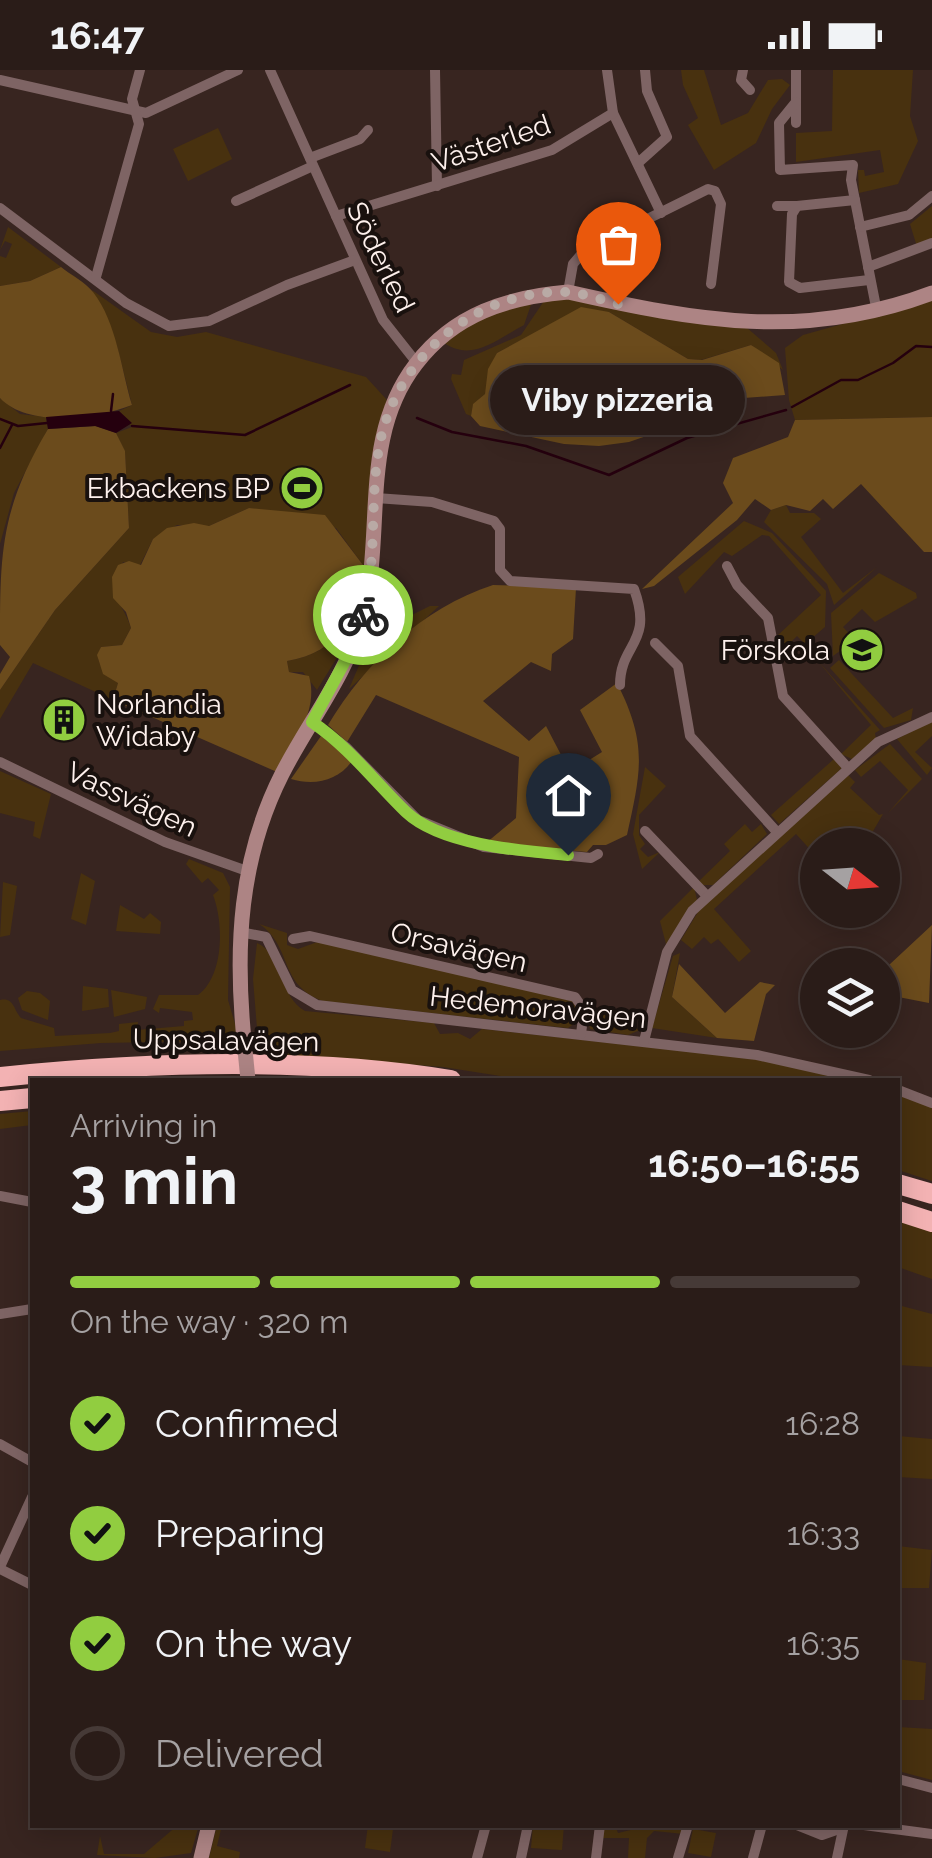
<!DOCTYPE html>
<html lang="en">
<head>
<meta charset="utf-8">
<style>
	:root { --surface:#2a1c18; --page:#362925; --text:#f1f3f6; --muted:#a5a1a2; --line:#463a37; --accent:#91cd40 }
	body { margin:0; font-family:Raleway,sans-serif; background:var(--page); color:var(--text); height:100vh; display:flex; flex-direction:column; font-size:38px; white-space:nowrap }
	* { box-sizing:border-box; margin:0 }
	p { font-size:32px; color:var(--muted) }
	.icon { flex:none; width:55px; height:55px; fill:none; stroke:currentColor; stroke-width:2; stroke-linecap:round; stroke-linejoin:round }
	.map { position:relative; flex:1; overflow:hidden }
	.details { position:absolute; left:30px; top:1008px; width:870px; height:750px; display:flex; flex-direction:column; background:var(--surface); border-radius:0px; box-shadow:0 5px 25px #0003,0 0 0 2px var(--line) }
	.details>* { flex:none }
	.needle { width:65px; rotate:107deg }
	.controls { position:absolute; left:800px; top:758px; display:grid; gap:20px }
	.controls a { display:grid; place-items:center; width:100px; height:100px; border-radius:50%; background:var(--surface); box-shadow:0 5px 25px #0003,0 0 0 2px var(--line); font-size:50px }
	.pin { position:absolute; display:grid; place-items:center; width:85px; height:85px; color:#fff; margin:-102px -42px; border-radius:50% 50% 50% 0; rotate:-45deg; box-shadow:0 0 10px #0007 }
	.pin .icon { rotate:45deg }
	.courier { position:absolute; display:grid; place-items:center; width:100px; height:100px; margin:-50px; border:8px solid #91cd40; border-radius:50%; background:#fff; color:#222; box-shadow:0 2px 12px #0007 }
	.bubble { position:absolute; height:70px; border-radius:35px; background:var(--surface); box-shadow:0 5px 25px #0003,0 0 0 2px var(--line); font-size:32px; font-weight:700; line-height:70px; text-align:center }
	.summary em { font-style:normal; font-weight:700 }
	.summary div { display:flex; flex-direction:column-reverse }
	.summary { display:flex; align-items:center; justify-content:space-between; height:170px; padding:0 40px }
	h1 { font-size:65px; font-weight:700; line-height:75px }
	.bar { display:grid; grid-template-columns:repeat(4,1fr); gap:15px 10px; align-content:center; height:120px; padding:0 40px }
	.bar i { height:12px; border-radius:8px; background:var(--line) }
	.bar .active { background:var(--accent) }
	.bar p { grid-column:span 4 }
	ol { padding:0 40px; list-style:none }
	li { display:flex; align-items:center; gap:30px; height:110px }
	li p { margin-inline-start:auto }
	li .icon { padding:10px; border-radius:50%; background:var(--accent); color:#111; stroke-width:4 }
	li:last-child { color:var(--muted) }
	li i { width:55px; height:55px; border:5px solid var(--line); border-radius:50% }
	.status { display:flex; justify-content:space-between; align-items:center; height:70px; padding:0 50px; background:var(--surface); direction:ltr }
	.status svg { height:28px; fill:currentColor }
	.map>svg:first-child { display:block }
	.green { fill:#48310f }
	.forest { fill:#6b4b1c }
	.water { fill:#25000e }
	.lines { fill:none; stroke-linecap:round; stroke-linejoin:round }
	.stream { stroke:#25000e; stroke-width:2.5 }
	.street { stroke:#7e6464; stroke-width:10 }
	.secondary { stroke:#ad8484; stroke-width:15 }
	.highway { stroke:#f3b2b3; stroke-width:20 }
	.secondary-bridge { stroke:#ad8484; stroke-width:15 }
	.done { stroke:#b9aaa5; stroke-width:10; stroke-dasharray:0 18 }
	.route { stroke:#91cd40; stroke-width:12 }
	.labels { text-anchor:middle; stroke-width:8; stroke-linejoin:round; paint-order:stroke }
	.street-label { font-size:28px; fill:#fef1ed; stroke:#19110e }
	.poi-label { font-size:28px; fill:#fef1ed; stroke:#19110e; text-anchor:end }
</style>
</head>
<body>
<div class="status"><b>16:47</b><svg viewBox="0 0 49 12"><path d="M0 12V9h3v3zM5 12V6h3v6zM10 12V3h3v9zM15 12V0h3v12zM26 1h20v11H26zM47 4h2v5h-2z"/></svg></div>
<div class="map">
<svg width="932" height="1788" viewBox="0 0 932 1788">
	<rect width="100%" height="100%" fill="#382520"/>
	<g class="green">
		<polygon points="681,0 704,0 721,55 748,43 768,10 782,9 790,15 772,39 756,73 714,100 688,55 698,48 683,15"/>
		<polygon points="833,0 913,0 910,46 918,71 898,114 859,123 858,100 864,100 865,106 884,102 880,80 796,92 796,63 832,61"/>
		<polygon points="218,58 232,89 188,111 173,79"/>
		<polygon points="932,136 932,171 918,180 910,154"/>
		<polygon points="8,157 61,197 30,211 0,216 0,186 6,188 12,174 5,171 0,180"/>
		<path d="M92,220l59,42 26,5 29,-5 160,45 21,23c-24,65 -12,133 -26,200 -7,36 -26,60 -44,90l-14,-18h-14l-2,-11c53,-9 70,-45 76,-96l-27,-37 -87,-20 -40,18 -32,-1 -24,14 -13,26 -17,-3c-19,37 -3,33 8,66l-9,17 -21,2c-9,20 8,23 17,36l-5,17 -80,-37 -33,56v-29l55,-80 74,-82 -4,-76 -9,-19 16,-6 -13,-16 13,-6 -15,-59z"/>
		<path d="M534,226l-10,29c-30,16 -54,39 -84,15l20,-17z"/>
		<polygon points="570,229 746,257 776,283 783,300 751,275 701,290 688,289 609,242 522,270 497,283 485,324 473,335 471,346 466,344 451,309 452,304 461,305 464,290 521,265 544,231"/>
		<polygon points="932,229 932,347 795,350 789,330 785,278 803,265"/>
		<polygon points="0,328 20,344 46,347 48,359 14,423 0,474"/>
		<polygon points="786,435 790,443 814,443 821,449 801,467 843,523 877,497 834,535 827,514 764,452 771,440"/>
		<polygon points="744,451 772,463 826,521 825,557 805,574 797,566 782,581 782,589 777,566 821,525 769,466 762,465 732,486 724,482 685,524 678,507"/>
		<polygon points="879,503 916,523 917,528 875,552 862,539 843,557 855,570 833,586 831,543"/>
		<polygon points="430,536 439,536 349,619 372,565"/>
		<polygon points="839,590 893,648 913,638 911,650 884,658 830,598"/>
		<polygon points="818,591 880,660 875,663 876,670 852,689 841,684 871,655"/>
		<polygon points="932,651 932,666 915,682 932,698 927,705 897,669"/>
		<polygon points="890,674 922,709 888,743 908,720 880,691 861,707 855,700"/>
		<polygon points="834,689 842,698 779,754 771,745"/>
		<polygon points="645,697 666,716 639,745 639,765 645,774 640,779 648,787 660,782 642,799 633,764"/>
		<polygon points="0,701 51,724 40,769 33,766 35,752 0,743"/>
		<polygon points="847,704 855,712 850,718 879,745 883,744 865,775 818,775 817,787 796,764 714,839 751,881 739,892 718,869 711,874 704,867 692,879 681,870 701,837"/>
		<polygon points="745,754 752,762 761,754 767,764 713,815 703,815 699,811 730,781 724,774"/>
		<path d="M189,789l34,14 7,14 -2,113 10,34 -26,7 -111,2 -101,8v-51c14,-3 13,9 21,18l33,10 1,8 55,-3 9,-2v-7l19,-2 -1,8 47,-4v-5l9,-1 -1,-8 -32,-4 -1,5 -6,-4 6,-14h39c26,-19 26,-72 15,-100l6,-5 -11,-12 -6,5 -16,-19z"/>
		<polygon points="81,803 95,811 86,855 71,849"/>
		<polygon points="3,812 17,816 10,865 0,867"/>
		<polygon points="694,817 697,830 667,878 660,851"/>
		<polygon points="120,835 144,849 150,843 161,852 160,864 116,861"/>
		<path d="M259,854l28,9v12l11,4 22,-8 250,58 8,10v12l-10,7 -245,-27c-45,-16 -30,-55 -64,-77z"/>
		<path d="M257,873c27,12 22,54 48,68l129,12 6,11 18,-1 12,6 12,-10 274,30 96,21h-326l-83,-13 -184,-14 -6,-74z"/>
		<polygon points="680,883 672,927 717,968 652,958 673,886"/>
		<polygon points="83,916 108,919 109,937 82,941"/>
		<polygon points="111,920 147,927 145,939 114,947"/>
		<polygon points="27,921 40,923 50,931 48,950 22,940 18,928"/>
		<polygon points="592,937 640,960 628,965 590,959 587,943"/>
		<polygon points="898,1024 932,1037 932,1111 898,1100"/>
		<polygon points="32,1041 32,1055 0,1059 0,1044"/>
		<polygon points="898,1148 932,1159 932,1209 898,1197"/>
		<polygon points="898,1235 932,1244 932,1297 898,1295"/>
		<polygon points="898,1366 932,1369 932,1409 898,1407"/>
		<polygon points="898,1476 932,1480 929,1518 898,1518"/>
		<polygon points="898,1589 926,1593 924,1630 898,1630"/>
		<polygon points="898,1657 932,1659 932,1710 898,1701"/>
		<polygon points="178,1755 199,1755 191,1783 155,1788 97,1785 100,1766 104,1784 144,1784"/>
		<polygon points="217,1755 222,1755 217,1776 240,1782 239,1788 209,1788"/>
		<polygon points="368,1755 393,1759 390,1782 365,1778"/>
		<polygon points="533,1755 564,1755 562,1780 531,1778"/>
		<polygon points="604,1755 615,1755 618,1763 652,1755 686,1755 684,1764 654,1761 647,1768 645,1788 628,1788 629,1768 602,1768"/>
		<polygon points="693,1759 716,1763 711,1787 688,1783"/>
	</g>
	<g class="forest">
		<path d="M61,197c10,8 24,15 32,25 24,31 28,77 39,113 -35,14 -104,23 -132,-7v-112l30,-5z"/>
		<polygon points="581,237 609,242 688,289 702,290 751,275 779,293 785,325 717,330 696,349 629,372 599,376 564,374 480,356 471,346 473,334 485,324 488,299 497,283"/>
		<polygon points="932,347 932,482 924,482 861,414 833,439 823,429 810,441 786,435 771,440 755,429 737,450 654,516 642,519 733,433 723,413 733,388 788,367 795,350"/>
		<path d="M96,356l20,7 9,18 4,77 -74,82 -55,80v-16l10,-17 -10,-12c0,-92 0,-135 48,-216z"/>
		<path d="M249,438l76,7 38,50c-6,51 -23,87 -76,96l2,11 20,4c10,35 -15,66 -32,96l-164,-72 5,-17 -15,-9 -6,-19 4,-8 21,-2 9,-17 -5,-16 -13,-14 -1,-21 6,-12 11,-4 12,4 12,-26 14,-11 27,-5 15,3z"/>
		<path d="M493,515l83,3 -3,51 -21,15 -1,17 -20,-9 -48,39 46,40 17,-15 24,46 32,-20 -22,-42 37,-27c31,61 24,88 10,152l-21,10h-13l-6,7 -101,-9 30,-25 3,-61 -143,-62 -29,47 -19,-17c39,-64 93,-116 165,-140z"/>
		<path d="M321,666l31,25c-14,20 -38,25 -61,18z"/>
		<polygon points="932,855 929,933 883,924 882,895 849,895 843,890 889,895"/>
		<polygon points="679,894 725,943 760,912 775,915 766,924 754,971 717,968 672,927"/>
	</g>
	<polygon class="water" points="119,341 132,353 116,363 95,356 48,359 46,347"/>
	<g class="lines">
		<g class="stream">
			<polyline points="792,337 841,310 858,310 893,293 916,276 932,277"/>
			<polyline points="111,341 113,324"/>
			<polyline points="417,348 452,362 526,376 609,405 687,368 786,340"/>
			<polyline points="0,349 18,356 47,353"/>
			<polyline points="132,356 245,365 350,315"/>
			<polyline points="0,378 12,355"/>
		</g>
		<g class="street">
			<polyline points="270,0 383,250 417,293"/>
			<polyline points="435,0 437,116"/>
			<polyline points="743,0 741,10 750,20"/>
			<polyline points="796,0 796,53"/>
			<polyline points="0,10 146,43 238,0"/>
			<polyline points="796,32 779,53 780,100 853,95 851,110 877,242"/>
			<polyline points="613,43 661,143"/>
			<polyline points="310,88 360,69 368,60"/>
			<polyline points="638,93 667,67 647,21 645,0"/>
			<polyline points="855,130 797,136 792,144 789,212 800,218 869,210"/>
			<polyline points="236,131 313,96"/>
			<polyline points="777,136 797,136"/>
			<polyline points="0,138 126,233 169,256 209,251 287,215 355,190"/>
			<polyline points="336,146 552,80 613,43 607,0"/>
			<polyline points="860,157 909,145 932,126"/>
			<polyline points="868,197 932,173"/>
			<polyline points="96,207 139,54 132,29 140,0"/>
			<polyline points="568,222 573,194 585,180 708,119 715,121 721,134 711,214"/>
			<path d="M376,428l56,4 62,19 6,8v41l10,11 124,8c20,55 -14,54 -14,96"/>
			<polyline points="727,496 737,515 768,548 783,626 848,698"/>
			<polyline points="655,573 678,596 690,666 777,762"/>
			<polyline points="312,652 346,677 418,750 484,777 591,788 598,784"/>
			<polyline points="0,692 165,772 247,801"/>
			<polyline points="645,761 707,826"/>
			<polyline points="240,862 266,867 292,920 317,935 757,985 869,1010"/>
			<polyline points="293,869 310,866 575,927 584,940 581,964"/>
			<polyline points="644,971 667,882 692,841 878,672 932,647"/>
			<polyline points="898,1020 932,1033"/>
			<polyline points="0,1126 32,1132"/>
			<polyline points="0,1244 32,1239"/>
			<polyline points="0,1374 32,1392"/>
			<polyline points="0,1497 32,1427"/>
			<polyline points="0,1499 32,1515"/>
			<polyline points="898,1709 932,1718"/>
			<polyline points="797,1755 822,1765 842,1758"/>
			<polyline points="864,1755 932,1764"/>
			<polyline points="477,1788 486,1755"/>
			<polyline points="521,1788 528,1755"/>
			<polyline points="596,1788 600,1755"/>
			<polyline points="678,1788 688,1755"/>
			<polyline points="753,1788 762,1755"/>
			<polyline points="837,1788 844,1755"/>
		</g>
		<g class="secondary">
			<path d="M244,970c-9,-92 -5,-181 38,-266 26,-51 64,-98 80,-154 24,-86 -4,-181 54,-256 38,-50 92,-67 152,-72 129,29 237,49 364,1"/>
			<polyline points="201,1788 209,1755"/>
		</g>
		<g class="highway">
			<path d="M0,1007c146,-15 305,-21 451,3"/>
			<polyline points="0,1031 32,1028"/>
			<polyline points="898,1114 932,1124"/>
			<polyline points="898,1141 932,1152"/>
		</g>
		<polyline class="secondary-bridge" points="244,970 248,1010"/>
	</g>
	<g class="lines">
		<path class="done" d="M363,545c14,-53 7,-107 15,-161 13,-92 94,-164 188,-162 17,1 36,8 52,12"/>
		<path class="route" d="M363,545l-13,37 -38,70c38,26 62,59 94,90 35,33 116,39 162,43"/>
	</g>
	<defs>
		<symbol id="stadium-disc" viewBox="-11 -11 22 22"><circle r="9.5" fill="#91cd40" stroke="#19110e"/><path d="M0-5a6.5 5 0 1 0 0 10a6.5 5 0 1 0 0-10ZM-3.5-1.8h7v3.6h-7Z" fill="#111"/></symbol>
		<symbol id="school-disc" viewBox="-11 -11 22 22"><circle r="9.5" fill="#91cd40" stroke="#19110e"/><path d="M0-5L7-2L0 1L-7-2ZM-4 1L0 2.5L4 1V4Q0 6-4 4Z" fill="#111"/></symbol>
		<symbol id="building-disc" viewBox="-11 -11 22 22"><circle r="9.5" fill="#91cd40" stroke="#19110e"/><path d="M-4-6H4V6H1V3H-1V6H-4ZM-2.5-4.3h1.7v1.8h-1.7ZM.8-4.3h1.7v1.8H.8ZM-2.5-1h1.7V.8h-1.7ZM.8-1h1.7V.8H.8Z" fill="#111"/></symbol>
	</defs>
	<g fill-rule="evenodd">
		<use href="#stadium-disc" x="277" y="393" width="50" height="50"/>
		<use href="#school-disc" x="837" y="555" width="50" height="50"/>
		<use href="#building-disc" x="39" y="625" width="50" height="50"/>
	</g>
	<g class="labels">
		<g class="street-label">
			<text transform="translate(491 73) rotate(-19)" y="10">Västerled</text>
			<text transform="translate(381 187) rotate(64)" y="10">Söderled</text>
			<text transform="translate(132 729) rotate(25)" y="10">Vassvägen</text>
			<text transform="translate(459 877) rotate(13)" y="10">Orsavägen</text>
			<text transform="translate(538 937) rotate(6)" y="10">Hedemoravägen</text>
			<text transform="translate(226 970) rotate(1)" y="10">Uppsalavägen</text>
		</g>
		<g class="poi-label">
			<text x="270" y="428">Ekbackens BP</text>
			<text x="830" y="590">Förskola</text>
			<text x="96" y="644" text-anchor="start">Norlandia<tspan x="96" dy="32">Widaby</tspan></text>
		</g>
	</g>
</svg>
<div class="controls">
<a><svg class="needle" viewBox="-14 -14 28 28"><path d="M0-13l5 13h-10z" fill="#e53935"/><path d="M0 13l5-13h-10z" fill="#a5a1a2"/></svg></a>
<a><svg class="icon" aria-label="layers" viewBox="0 0 24 24"><path d="M12 4l9 5-9 5-9-5zM3 14l9 5 9-5"/></svg></a>
</div>
<div class="pin" style="left:618px;top:234px;background:#ea580c"><svg class="icon" aria-label="bag" viewBox="0 0 24 24"><path d="M5 8h14l-1 12H6zM9 8a3 3 0 0 1 6 0"/></svg></div>
<div class="pin" style="left:568px;top:785px;background:#1f2937"><svg class="icon" aria-label="home" viewBox="0 0 24 24"><path d="M3 11l9-7 9 7M6 9v11h12V9"/></svg></div>
<div class="courier" style="left:363px;top:545px"><svg class="icon" aria-label="bike" viewBox="0 0 24 24"><circle cx="6" cy="16" r="4"/><circle cx="18" cy="16" r="4"/><path d="M6 16l4-8h5l3 8M10 8l3 8H6M13 5h3"/></svg></div>
<div class="bubble" style="left:490px;top:295px;width:255px">Viby pizzeria</div>
<section class="details">
<div class="summary"><div><h1>3 min</h1><p>Arriving in</p></div><em>16:50–16:55</em></div>
<div class="bar"><i class="active"></i><i class="active"></i><i class="active"></i><i></i><p>On the way · 320 m</p></div>
<ol>
<li><svg class="icon" aria-label="check" viewBox="0 0 24 24"><path d="M5 12l5 5 9-10"/></svg>Confirmed<p>16:28</p></li>
<li><svg class="icon" aria-label="check" viewBox="0 0 24 24"><path d="M5 12l5 5 9-10"/></svg>Preparing<p>16:33</p></li>
<li><svg class="icon" aria-label="check" viewBox="0 0 24 24"><path d="M5 12l5 5 9-10"/></svg>On the way<p>16:35</p></li>
<li><i></i>Delivered</li>
</ol>
</section>
</div>
</body>
</html>
